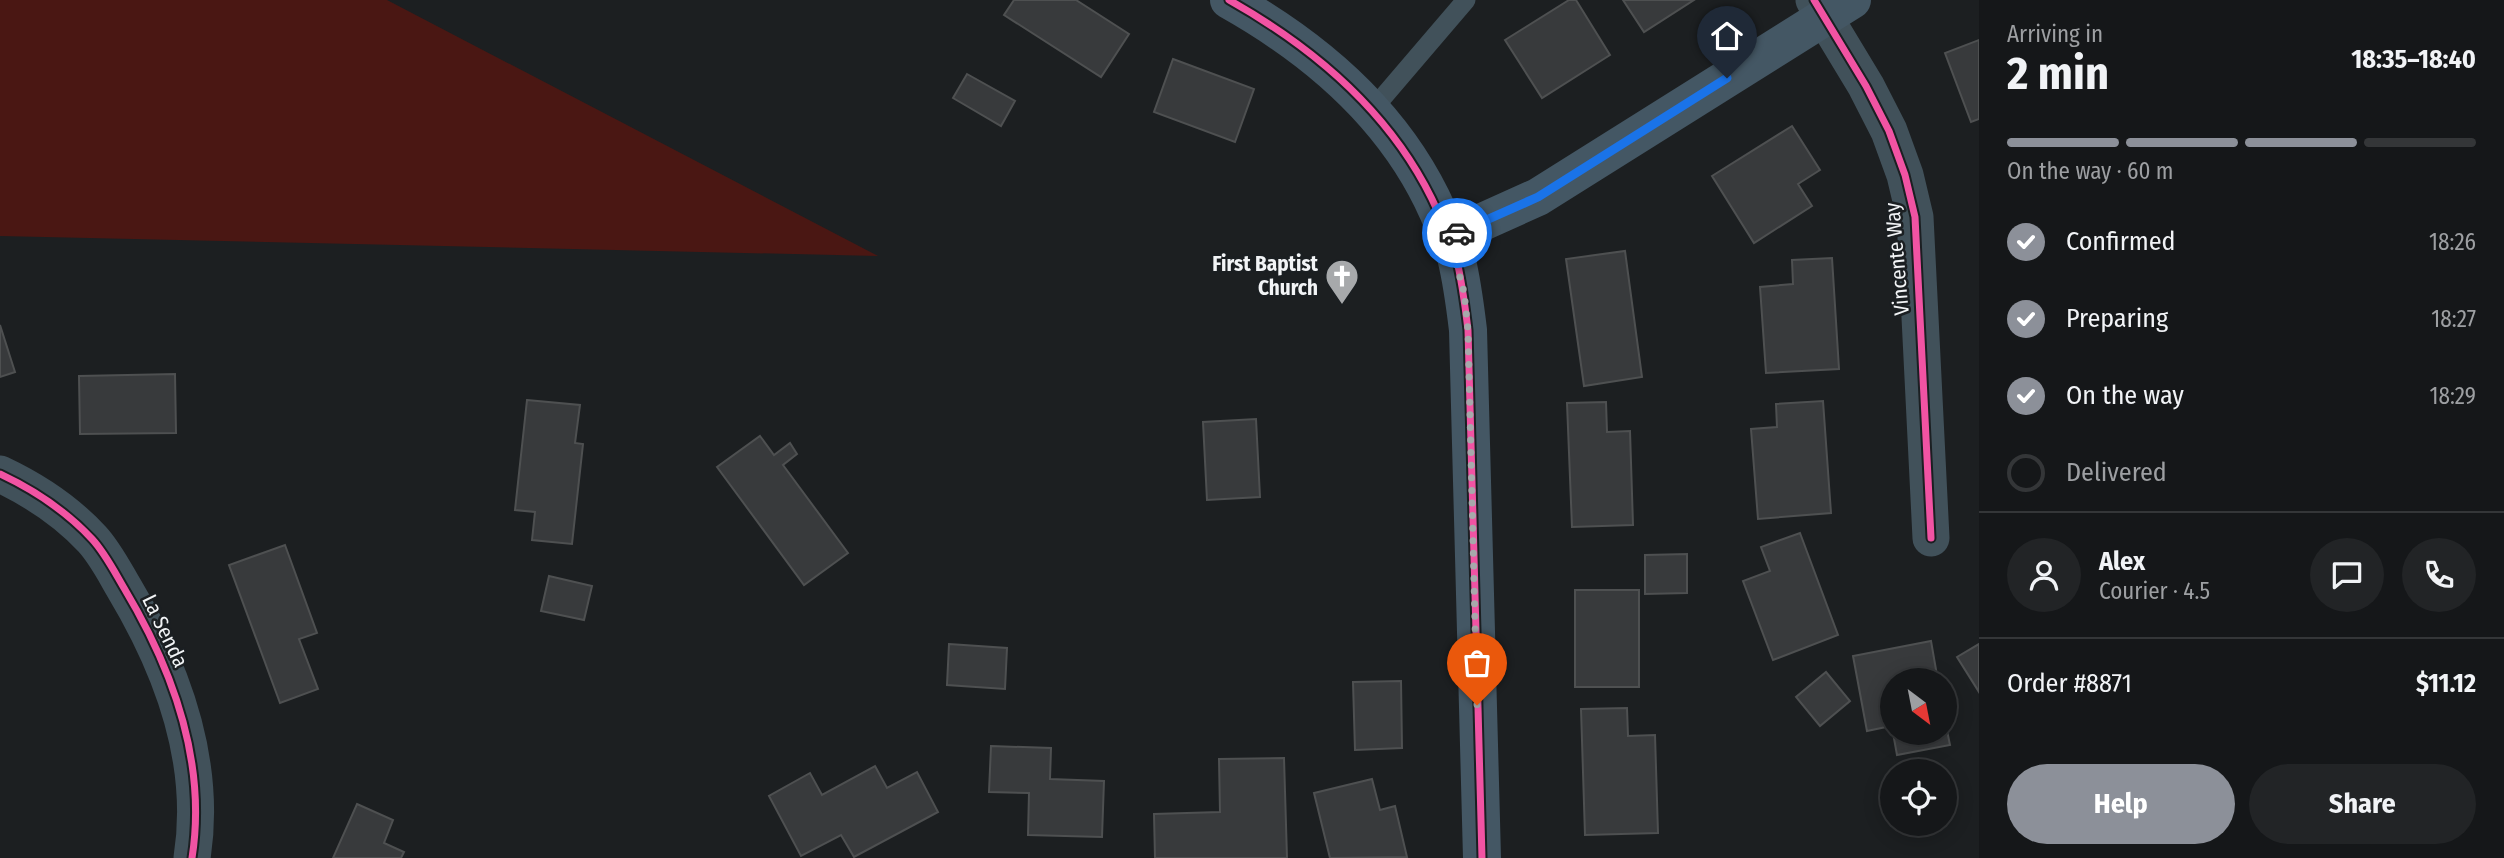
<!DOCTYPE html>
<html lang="en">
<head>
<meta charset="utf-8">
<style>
	:root { --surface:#151719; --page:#222426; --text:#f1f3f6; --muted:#9d9fa2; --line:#343638; --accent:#8c9099 }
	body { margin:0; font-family:"Fira Sans Condensed",sans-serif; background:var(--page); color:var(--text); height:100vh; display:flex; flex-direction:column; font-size:26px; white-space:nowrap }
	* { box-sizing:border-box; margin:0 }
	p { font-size:23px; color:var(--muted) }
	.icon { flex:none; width:38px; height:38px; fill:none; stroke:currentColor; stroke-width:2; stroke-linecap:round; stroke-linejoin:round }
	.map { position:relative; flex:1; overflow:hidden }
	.panel { display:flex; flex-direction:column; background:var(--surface); width:525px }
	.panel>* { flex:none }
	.needle { width:46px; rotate:148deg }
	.controls { position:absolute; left:1880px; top:668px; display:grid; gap:14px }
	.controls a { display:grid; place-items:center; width:77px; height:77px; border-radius:50%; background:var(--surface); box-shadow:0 4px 18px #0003,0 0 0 2px var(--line); font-size:35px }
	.pin { position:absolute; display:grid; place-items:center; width:60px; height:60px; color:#fff; margin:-72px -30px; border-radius:50% 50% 50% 0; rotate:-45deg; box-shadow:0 0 7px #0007 }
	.pin .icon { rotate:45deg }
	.courier { position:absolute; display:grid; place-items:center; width:70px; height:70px; margin:-35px; border:5px solid #1a73e8; border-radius:50%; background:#fff; color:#222; box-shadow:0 2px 9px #0007 }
	.summary em { font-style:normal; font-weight:700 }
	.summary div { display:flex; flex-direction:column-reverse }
	.summary { display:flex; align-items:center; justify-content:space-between; height:119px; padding:0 28px }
	h1 { font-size:46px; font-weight:700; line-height:52px }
	.bar { display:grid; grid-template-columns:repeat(4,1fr); gap:10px 7px; align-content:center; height:84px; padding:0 28px }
	.bar i { height:9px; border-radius:5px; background:var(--line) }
	.bar .on { background:var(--accent) }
	.bar p { grid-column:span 4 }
	.line { display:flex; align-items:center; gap:18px; padding:0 28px; border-top:2px solid var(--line) }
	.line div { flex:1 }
	.round { display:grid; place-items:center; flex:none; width:74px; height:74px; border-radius:37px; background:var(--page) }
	ol { padding:0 28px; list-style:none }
	li { display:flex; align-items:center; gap:21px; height:77px }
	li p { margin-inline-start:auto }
	li .icon { padding:7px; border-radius:50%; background:var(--accent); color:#fff; stroke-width:4 }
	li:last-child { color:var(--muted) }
	li i { width:38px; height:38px; border:4px solid var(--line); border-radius:50% }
	.button { display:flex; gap:14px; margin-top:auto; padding:14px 28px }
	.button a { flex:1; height:80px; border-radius:42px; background:var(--accent); color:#fff; font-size:28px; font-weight:700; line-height:80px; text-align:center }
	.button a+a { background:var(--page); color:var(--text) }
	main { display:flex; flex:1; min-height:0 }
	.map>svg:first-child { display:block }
	.green { fill:#4a1713 }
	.building { fill:#383a3c; stroke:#4e5051; stroke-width:2 }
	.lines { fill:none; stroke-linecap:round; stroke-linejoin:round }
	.lane { stroke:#41515a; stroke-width:19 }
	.street { stroke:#41515a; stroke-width:37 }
	.secondary { stroke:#445764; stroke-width:38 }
	.cycleway-casing { stroke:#1b1f22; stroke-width:11 }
	.cycleway { stroke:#f153a3; stroke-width:7 }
	.done { stroke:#a7a9ab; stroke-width:7; stroke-dasharray:0 12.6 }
	.route { stroke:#1a73e8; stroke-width:9 }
	.labels { text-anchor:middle; stroke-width:5; stroke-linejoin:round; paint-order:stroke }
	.street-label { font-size:21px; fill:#f2f4f6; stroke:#1b1f22 }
	.poi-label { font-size:21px; font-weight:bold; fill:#f2f4f6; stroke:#1b1f22; text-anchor:end }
</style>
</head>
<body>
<main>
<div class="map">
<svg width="1979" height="858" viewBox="0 0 1979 858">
	<rect width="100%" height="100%" fill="#1c1f21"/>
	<polygon class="green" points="0,0 387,0 878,256 0,236"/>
	<g class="building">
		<polygon points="1014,0 1076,0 1129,34 1101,77 1004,15"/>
		<polygon points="1569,0 1576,0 1610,55 1542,98 1505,40"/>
		<polygon points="1623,0 1694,0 1644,32"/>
		<polygon points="1979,40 1979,119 1971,122 1945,53"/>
		<polygon points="1173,59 1254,89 1235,142 1154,112"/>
		<polygon points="967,74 1015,101 1001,126 953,98"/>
		<polygon points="1792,126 1820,170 1798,184 1812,206 1754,243 1712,176"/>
		<polygon points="1625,251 1642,377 1584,386 1566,259"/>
		<polygon points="1832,258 1839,369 1766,373 1760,287 1793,284 1792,260"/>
		<polygon points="0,325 15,372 0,377"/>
		<polygon points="175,374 176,433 80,434 79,376"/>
		<polygon points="527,400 580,405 575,443 583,444 572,544 532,540 535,512 515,510"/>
		<polygon points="1823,401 1831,513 1758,519 1751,429 1777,427 1776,404"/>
		<polygon points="1606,402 1607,432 1630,431 1633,525 1572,527 1567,403"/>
		<polygon points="1256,419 1260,497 1207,500 1203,422"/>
		<polygon points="760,436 774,455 790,443 797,454 783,465 848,553 804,585 717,467"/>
		<polygon points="1800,533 1838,635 1773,660 1743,581 1770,571 1761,547"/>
		<polygon points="285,545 317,633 299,639 318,689 280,703 229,565"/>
		<polygon points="1687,554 1687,593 1645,594 1645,555"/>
		<polygon points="549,576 592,586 584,620 541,611"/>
		<rect x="1575" y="590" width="64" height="97"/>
		<polygon points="1931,641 1938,681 1892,681 1892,729 1891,726 1867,731 1853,656"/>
		<polygon points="949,644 1007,648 1005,689 947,685"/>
		<polygon points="1979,644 1979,692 1957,657"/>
		<polygon points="1826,672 1850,701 1820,726 1796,697"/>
		<polygon points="1401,681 1402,748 1355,750 1353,682"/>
		<polygon points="1627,708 1628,736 1655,735 1658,833 1585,835 1581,709"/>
		<polygon points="1944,716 1950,745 1897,755 1893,733 1944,733"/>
		<polygon points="991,746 1051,748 1050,779 1104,781 1102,837 1028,835 1029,793 989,792"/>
		<polygon points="1284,758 1287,858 1155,858 1154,814 1220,812 1219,759"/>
		<polygon points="875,766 887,788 917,772 938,812 854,857 841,835 801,856 769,796 810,773 822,795"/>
		<polygon points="1372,779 1380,810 1395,806 1407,857 1330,858 1314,793"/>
		<polygon points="357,804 393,820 384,843 404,852 401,858 333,858"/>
	</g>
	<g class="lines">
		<polyline class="lane" points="1372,110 1466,0"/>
		<g class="street">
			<polyline points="1814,0 1866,86 1889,131 1905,175 1915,217 1931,538"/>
			<path d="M0,474c34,16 66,37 92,65 13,14 22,32 32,49 48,80 83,175 68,270"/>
		</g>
		<g class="secondary">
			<path d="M1229,0c89,50 167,117 209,212 6,15 13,29 18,45 6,24 9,48 12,73l14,528"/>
			<polyline points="1449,237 1538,197 1852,0"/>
		</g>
		<defs>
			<g id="cycleway">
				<path d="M1229,0c89,50 167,117 209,212 6,15 13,29 18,45 6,24 9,48 12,73l14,528"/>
				<polyline points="1814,0 1866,86 1889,131 1905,175 1915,217 1931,538"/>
				<path d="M0,474c34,16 66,37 92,65 13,14 22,32 32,49 48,80 83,175 68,270"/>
			</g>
		</defs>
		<use href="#cycleway" class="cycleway-casing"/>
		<use href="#cycleway" class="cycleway"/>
	</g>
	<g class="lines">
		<polyline class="done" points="1457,233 1449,237 1464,292 1468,330 1477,705"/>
		<polyline class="route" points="1457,233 1538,197 1727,78"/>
	</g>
	<defs>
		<symbol id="church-pin" viewBox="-11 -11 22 30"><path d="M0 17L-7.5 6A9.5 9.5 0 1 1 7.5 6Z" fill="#a7a9ab" stroke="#1b1f22"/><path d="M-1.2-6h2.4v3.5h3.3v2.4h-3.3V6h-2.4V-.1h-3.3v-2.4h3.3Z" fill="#fff"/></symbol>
	</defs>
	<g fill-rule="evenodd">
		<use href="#church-pin" x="1323" y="257" width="38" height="52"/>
	</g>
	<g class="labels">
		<g class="street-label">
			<text transform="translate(1897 259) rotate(-95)" y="7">Vincente Way</text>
			<text transform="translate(165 631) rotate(64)" y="7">La Senda</text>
		</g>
		<g class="poi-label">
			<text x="1318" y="271">First Baptist<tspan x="1318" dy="24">Church</tspan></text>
		</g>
	</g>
</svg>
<div class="controls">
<a><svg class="needle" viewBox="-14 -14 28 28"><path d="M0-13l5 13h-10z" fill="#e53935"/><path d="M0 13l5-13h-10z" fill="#9d9fa2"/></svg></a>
<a><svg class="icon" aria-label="locate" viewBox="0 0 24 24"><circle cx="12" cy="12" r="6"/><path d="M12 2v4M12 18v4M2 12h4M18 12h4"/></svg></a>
</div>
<div class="pin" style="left:1477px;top:705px;background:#ea580c"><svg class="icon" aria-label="bag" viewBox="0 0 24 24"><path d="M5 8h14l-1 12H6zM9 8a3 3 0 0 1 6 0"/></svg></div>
<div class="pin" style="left:1727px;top:78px;background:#1f2937"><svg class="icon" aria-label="home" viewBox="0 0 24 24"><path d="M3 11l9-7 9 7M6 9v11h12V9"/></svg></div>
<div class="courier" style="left:1457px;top:233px"><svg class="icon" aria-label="car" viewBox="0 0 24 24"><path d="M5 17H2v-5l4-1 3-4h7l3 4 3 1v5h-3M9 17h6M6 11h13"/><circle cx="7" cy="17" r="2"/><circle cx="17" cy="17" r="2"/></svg></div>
</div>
<section class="panel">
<div class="summary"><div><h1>2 min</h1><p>Arriving in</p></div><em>18:35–18:40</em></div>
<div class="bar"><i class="on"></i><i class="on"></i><i class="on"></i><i></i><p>On the way · 60 m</p></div>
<ol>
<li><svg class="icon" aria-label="check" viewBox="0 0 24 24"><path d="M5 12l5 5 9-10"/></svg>Confirmed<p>18:26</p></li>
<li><svg class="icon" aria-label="check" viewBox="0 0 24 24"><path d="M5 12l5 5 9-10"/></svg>Preparing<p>18:27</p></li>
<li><svg class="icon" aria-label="check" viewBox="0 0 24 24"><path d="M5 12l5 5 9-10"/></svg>On the way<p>18:29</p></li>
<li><i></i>Delivered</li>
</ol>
<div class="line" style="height:126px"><a class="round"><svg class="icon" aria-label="person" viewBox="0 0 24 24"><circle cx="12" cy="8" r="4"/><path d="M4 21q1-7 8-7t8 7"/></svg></a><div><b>Alex</b><p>Courier · 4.5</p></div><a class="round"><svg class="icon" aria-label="chat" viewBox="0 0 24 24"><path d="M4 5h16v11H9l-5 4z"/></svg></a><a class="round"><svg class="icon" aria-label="phone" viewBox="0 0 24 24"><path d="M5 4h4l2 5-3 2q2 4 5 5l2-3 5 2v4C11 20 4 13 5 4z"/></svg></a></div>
<div class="line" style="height:91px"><div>Order #8871</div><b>$11.12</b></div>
<div class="button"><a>Help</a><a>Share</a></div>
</section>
</main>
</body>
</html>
